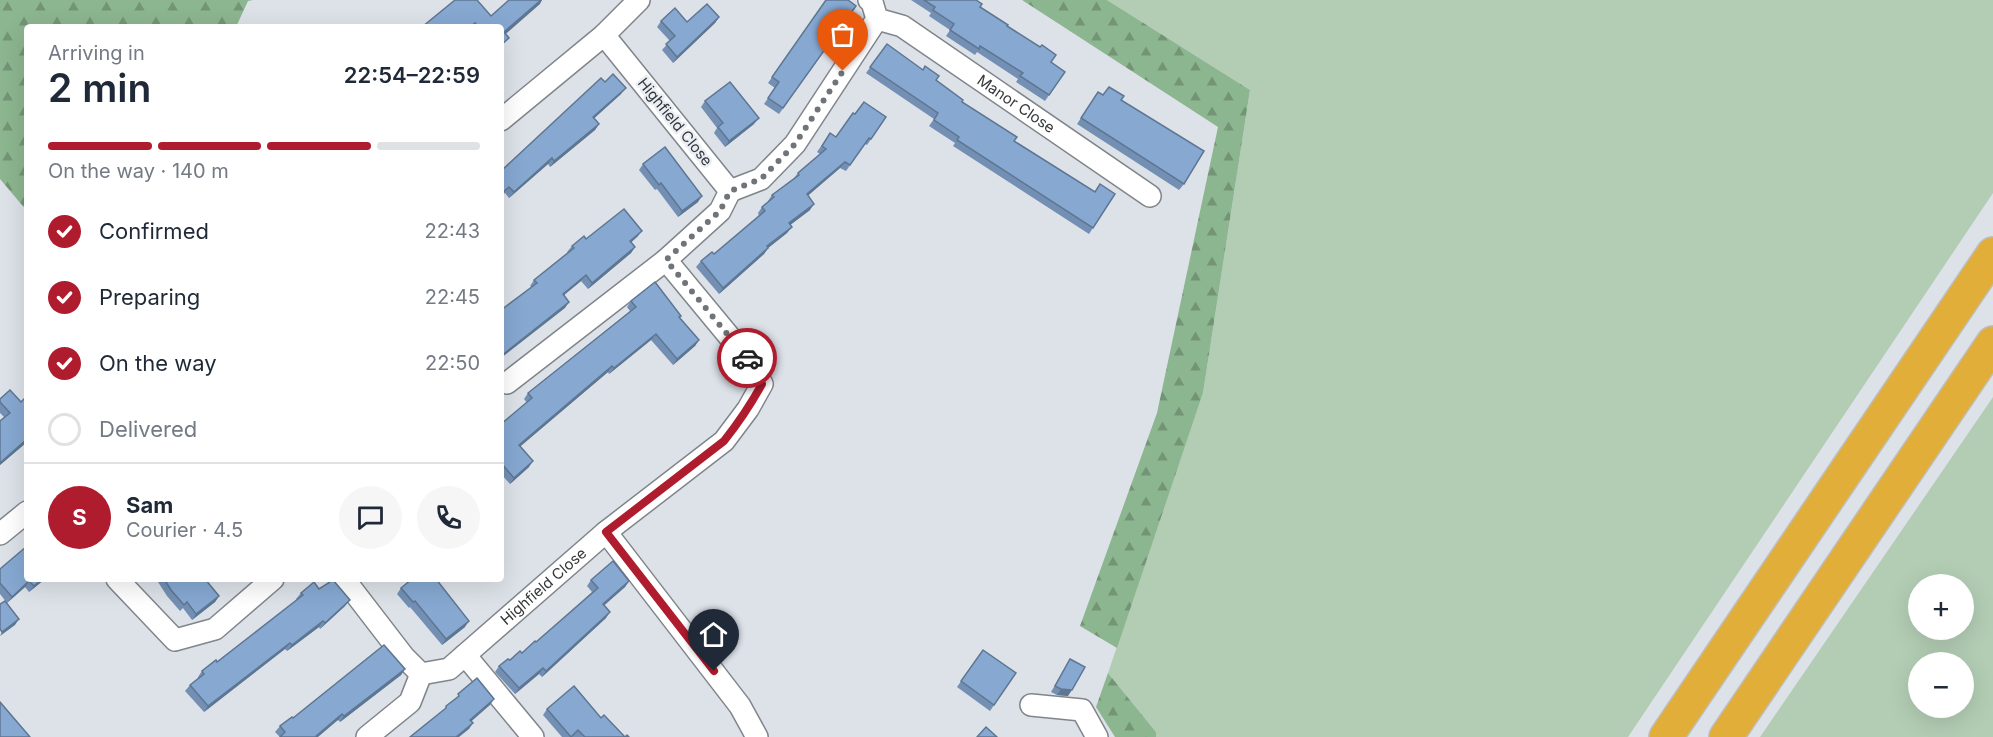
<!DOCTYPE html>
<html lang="en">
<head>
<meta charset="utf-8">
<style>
	:root { --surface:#fff; --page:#f6f6f7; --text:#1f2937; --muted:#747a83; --line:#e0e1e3; --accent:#af1c2e }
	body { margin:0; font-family:Inter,sans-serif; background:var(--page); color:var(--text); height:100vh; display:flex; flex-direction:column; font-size:22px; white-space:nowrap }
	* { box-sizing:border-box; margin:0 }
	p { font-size:20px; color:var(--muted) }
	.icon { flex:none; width:33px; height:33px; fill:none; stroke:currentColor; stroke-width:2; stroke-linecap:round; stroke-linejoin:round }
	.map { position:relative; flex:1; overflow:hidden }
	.drawer { position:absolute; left:24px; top:24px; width:480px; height:558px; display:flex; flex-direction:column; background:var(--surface); border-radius:6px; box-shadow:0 6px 24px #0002 }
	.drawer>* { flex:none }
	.buttons { position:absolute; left:1908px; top:574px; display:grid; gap:12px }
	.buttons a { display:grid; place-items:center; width:66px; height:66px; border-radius:50%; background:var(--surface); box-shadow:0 6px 24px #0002; font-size:30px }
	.pin { position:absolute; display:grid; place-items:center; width:51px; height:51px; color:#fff; margin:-62px -26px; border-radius:50% 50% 50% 0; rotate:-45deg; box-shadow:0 0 6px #0007 }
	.pin .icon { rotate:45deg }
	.courier { position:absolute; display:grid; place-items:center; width:60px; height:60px; margin:-30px; border:4px solid #af1c2e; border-radius:50%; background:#fff; color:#222; box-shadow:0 2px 8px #0007 }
	.head em { font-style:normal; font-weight:600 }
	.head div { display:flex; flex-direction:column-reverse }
	.head { display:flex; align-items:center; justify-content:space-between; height:102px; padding:0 24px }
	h1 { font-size:39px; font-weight:600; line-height:45px }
	.bar { display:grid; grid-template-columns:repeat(4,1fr); gap:9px 6px; align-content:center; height:72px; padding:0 24px }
	.bar i { height:8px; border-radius:4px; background:var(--line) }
	.bar .current { background:var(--accent) }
	.bar p { grid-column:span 4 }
	.line { display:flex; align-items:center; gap:15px; padding:0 24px; border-top:2px solid var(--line) }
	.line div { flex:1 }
	.round { display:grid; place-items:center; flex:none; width:63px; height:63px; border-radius:32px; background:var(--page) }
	ol { padding:0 24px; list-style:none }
	li { display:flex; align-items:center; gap:18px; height:66px }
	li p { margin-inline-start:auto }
	li .icon { padding:6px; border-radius:50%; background:var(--accent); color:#fff; stroke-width:4 }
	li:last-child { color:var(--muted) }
	li i { width:33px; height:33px; border:3px solid var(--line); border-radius:50% }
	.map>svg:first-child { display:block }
	.green { fill:#b3cdb4; fill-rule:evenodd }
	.forest { fill:url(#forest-firs) }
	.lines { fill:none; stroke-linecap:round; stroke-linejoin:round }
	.street-casing { stroke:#80858b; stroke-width:24 }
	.highway-casing { stroke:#bebfc0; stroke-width:36 }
	.street { stroke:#fff; stroke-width:21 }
	.highway { stroke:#e1ae3a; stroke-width:33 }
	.wall { fill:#7390b4 }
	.shaded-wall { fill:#5e7692 }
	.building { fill:#86a8d1; stroke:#5e7692; stroke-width:1.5 }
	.done { stroke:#707377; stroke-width:6; stroke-dasharray:0 10.8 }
	.route { stroke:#af1c2e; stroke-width:8 }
	.labels { text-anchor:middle; stroke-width:5; stroke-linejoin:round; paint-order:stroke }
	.street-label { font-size:15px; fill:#353739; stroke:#eaeff6 }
</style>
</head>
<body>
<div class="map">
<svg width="1993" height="737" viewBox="0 0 1993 737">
	<defs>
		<pattern id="forest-firs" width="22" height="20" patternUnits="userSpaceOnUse" patternTransform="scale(1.5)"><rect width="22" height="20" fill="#8cb68f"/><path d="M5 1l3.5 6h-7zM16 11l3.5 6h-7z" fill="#739576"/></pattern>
	</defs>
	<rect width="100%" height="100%" fill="#dde2e9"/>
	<g class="green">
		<polygon points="1107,0 1993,0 1993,193 1628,737 1156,737 1156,732 1108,673 1203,393 1250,90"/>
		<path d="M1993,397v340h-233zM1918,585h46v45h-46zM1918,663h46v45h-46z"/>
	</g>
	<g class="forest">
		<polygon points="0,0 253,0 248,1 236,27 27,27 27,211 0,179"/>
		<polygon points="1022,0 1107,0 1250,90 1203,393 1117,648 1080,626 1157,413 1218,127"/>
		<polygon points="1108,673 1156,732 1156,737 1115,737 1096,707"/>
	</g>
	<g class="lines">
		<defs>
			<g id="street">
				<path id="s1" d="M877,19l25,7 248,170"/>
				<polyline points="501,120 604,35 639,0"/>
				<polyline points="730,191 761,179 795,144 877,19 872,2 869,0"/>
				<polyline points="507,383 666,260"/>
				<polyline points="606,532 740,706 757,737"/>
				<polyline points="0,534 27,512"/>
				<polyline points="117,579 175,640 215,629 273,579"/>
				<polyline points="344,579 404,657 421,674"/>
				<polyline points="465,655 533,737"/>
				<path id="s2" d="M421,674l28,-5 157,-137 118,-91 24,-32 14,-25 -10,-20 -86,-104 54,-49 10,-20 -126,-156"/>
				<polyline points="1031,705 1082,710 1097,737"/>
				<polyline points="367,737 410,702 421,674"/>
			</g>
			<g id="highway">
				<polyline points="1666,737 1993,254"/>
				<polyline points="1726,737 1993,343"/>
			</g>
		</defs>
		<use href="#street" class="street-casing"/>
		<use href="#highway" class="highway-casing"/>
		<use href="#street" class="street"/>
		<use href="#highway" class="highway"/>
	</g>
	<g class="wall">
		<polygon points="826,0 856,6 779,114 764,104 775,88 768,83"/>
		<polygon points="911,0 976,0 980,7 1007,26 1051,62 1065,72 1045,101 1016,82 1018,79 977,52 975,55 946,36 950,30 929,16 931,13"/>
		<polygon points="719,17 715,23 673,63 662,50 670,41 657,27 661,21 687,22"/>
		<polygon points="887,44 936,80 962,102 1014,141 1095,192 1115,194 1089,234 953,146 955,143 929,126 934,119 866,73"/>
		<polygon points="605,82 621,94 594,118 599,124 595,130 550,167 548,164 509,198 505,193 501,197 501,171"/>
		<polygon points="1098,92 1103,95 1121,100 1184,184 1179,190 1077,124"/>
		<polygon points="705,101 754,124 725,147 714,133 717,128 701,107"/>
		<polygon points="855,114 886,117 867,145 865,144 846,171 840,168 808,195 810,210 790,225 787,233 768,248 764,254 719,294 696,267 701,261 714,254 759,216 758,213 762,207 769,202 768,201 772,195 794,178 798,173 820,154 817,152 830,133 836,137"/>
		<polygon points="643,164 698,202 678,217 657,189 655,190 639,170"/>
		<polygon points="642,231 637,237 631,242 635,247 631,253 588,289 581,281 564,295 565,308 530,286 534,280 568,253 567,252 572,246 586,239"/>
		<polygon points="631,301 681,316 680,318 699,340 695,346 673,365 651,340 609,374 608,372 520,446 529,467 510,484 501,474 501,424 527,403 524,399 528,393 630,311 627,307"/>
		<polygon points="27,396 27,442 0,465 0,421 4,417 0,413 0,399 21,402"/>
		<polygon points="0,569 45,579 29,592 25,587 7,603 0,594"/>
		<polygon points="160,579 205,579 219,596 215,602 192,620 183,608 180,611 167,596 158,582"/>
		<polygon points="591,580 629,581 625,587 604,605 606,618 542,677 539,674 515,694 495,672 499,666 522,653 536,642 592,592 587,586"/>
		<polygon points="401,588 465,627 442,645 410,607 409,608 397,594"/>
		<polygon points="319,589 345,606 320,629 319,627 287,651 285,649 204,712 185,691 190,685 198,678 198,677 202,671 217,662 297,600 296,599 301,593"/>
		<polygon points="983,650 1016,673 990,711 957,687"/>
		<polygon points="1070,659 1068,696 1057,695 1051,692"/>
		<polygon points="405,669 401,675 340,722 338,720 280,737 275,732 280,726 293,718"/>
		<polygon points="547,709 601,718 625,737 629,737 562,737 543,715"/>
	</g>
	<g class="shaded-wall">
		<polygon points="541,0 542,0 540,4 501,38 504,32"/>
		<polygon points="719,17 715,23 673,63 677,57"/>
		<polygon points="626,88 621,94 589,123 593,117"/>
		<polygon points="759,118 754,124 725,147 729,141"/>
		<polygon points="599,124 595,130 550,167 554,161"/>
		<polygon points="552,158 548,164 509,198 514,192"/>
		<polygon points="845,162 840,168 803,200 807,194"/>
		<polygon points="702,196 698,202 678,217 682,211"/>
		<polygon points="814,204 810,210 785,229 789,223"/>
		<polygon points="792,227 787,233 763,252 767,246"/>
		<polygon points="642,231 637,237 626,247 630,241"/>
		<polygon points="635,247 631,253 588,289 592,283"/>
		<polygon points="768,248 764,254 719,294 723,288"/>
		<polygon points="586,275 581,281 558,300 563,294"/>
		<polygon points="569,302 565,308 501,358 501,356"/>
		<polygon points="656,334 651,340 609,374 614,368"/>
		<polygon points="699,340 695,346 673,365 677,359"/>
		<polygon points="612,366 608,372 515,451 519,445"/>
		<polygon points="27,439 27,442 0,465 0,463"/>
		<polygon points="533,461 529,467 510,484 514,478"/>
		<polygon points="42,579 45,579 29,592 34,586"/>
		<polygon points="29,581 25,587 7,603 12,597"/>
		<polygon points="629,581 625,587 599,610 603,604"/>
		<polygon points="219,596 215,602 192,620 196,614"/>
		<polygon points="350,600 345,606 320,629 325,623"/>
		<polygon points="610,612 606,618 542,677 546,671"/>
		<polygon points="19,619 15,625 0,636 2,632"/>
		<polygon points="323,621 319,627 287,651 292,645"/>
		<polygon points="469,621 465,627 442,645 446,639"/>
		<polygon points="290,643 285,649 204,712 208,706"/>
		<polygon points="543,668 539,674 515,694 519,688"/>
		<polygon points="405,669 401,675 340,722 344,716"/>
		<polygon points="1061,689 1072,690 1068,696 1057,695"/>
		<polygon points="494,699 490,705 466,726 470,720"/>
		<polygon points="342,714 338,720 318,737 315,737"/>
		<polygon points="473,723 469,729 459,737 456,737"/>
	</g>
	<g class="building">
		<polygon points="455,0 477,0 491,16 509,0 541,0 504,32 509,38 501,45 501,27 478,27 475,23 471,27 422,27"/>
		<polygon points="826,0 848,0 856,6 783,108 768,98 779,82 772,77"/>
		<polygon points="924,0 976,0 982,4 980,7 1008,25 1007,26 1040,47 1042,45 1056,55 1051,62 1065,72 1049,95 1020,76 1023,73 980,46 979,49 950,30 954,24 933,10 935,7"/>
		<polygon points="707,4 719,17 677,57 666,44 675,36 661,21 675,8 687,22"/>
		<polygon points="887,44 923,70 925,66 939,76 936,80 963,100 962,102 1017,137 1014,141 1095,192 1100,184 1115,194 1093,228 957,140 959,137 934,120 938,113 870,67"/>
		<polygon points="613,74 626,88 593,117 599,124 554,161 552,158 514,192 509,187 501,194 501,171 601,78 605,82"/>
		<polygon points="730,82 759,118 729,141 718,127 723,123 705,101"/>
		<polygon points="1109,87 1124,96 1121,100 1204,151 1184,184 1081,118 1098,92 1103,95"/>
		<polygon points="864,102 886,117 871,139 869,138 850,165 845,162 807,194 814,204 789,223 792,227 767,246 768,248 723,288 701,261 712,252 714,254 765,211 762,207 774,197 772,195 799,175 798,173 826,149 822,146 830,133 836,137 853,113 855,114"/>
		<polygon points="665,147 702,196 682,211 661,183 659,185 643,164"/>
		<polygon points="624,209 642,231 630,241 635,247 592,283 586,275 563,294 569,302 501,356 501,310 537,283 534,280 574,248 572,246 584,236 586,239"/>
		<polygon points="655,282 681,316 679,317 699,340 677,359 656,334 614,368 612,366 519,445 533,461 514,478 501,463 501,424 532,398 528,393 636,307 631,301"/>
		<polygon points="10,390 21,402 27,396 27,439 0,463 0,421 10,413 0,402 0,399"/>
		<polygon points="27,546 27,579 42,579 34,586 29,581 12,597 0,583 0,569"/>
		<polygon points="613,561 629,581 603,604 610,612 546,671 543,668 519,688 499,666 508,659 510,660 520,651 522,653 535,641 536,642 598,588 591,580"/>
		<polygon points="164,579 205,579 219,596 196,614 187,602 184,605 171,590"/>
		<polygon points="412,579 436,579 469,621 446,639 415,601 413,602 401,588"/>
		<polygon points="333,580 350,600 325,623 323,621 292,645 290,643 208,706 190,685 204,674 202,671 216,660 217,662 303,595 301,593 314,582 319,589"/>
		<polygon points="5,601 19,619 2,632 0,629 0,604"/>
		<polygon points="384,645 405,669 344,716 342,714 316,736 316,737 280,737 285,732 280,726 292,717 293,718"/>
		<polygon points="983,650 1016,673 994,705 961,681"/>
		<polygon points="1070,659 1085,667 1072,690 1061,689 1055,686"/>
		<polygon points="477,678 494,699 470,720 473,723 456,737 410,737 446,708 446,706 459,696 458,694"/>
		<polygon points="574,686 601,718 604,715 625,737 627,735 629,737 585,737 578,730 571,737 547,709"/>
		<polygon points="0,702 30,737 0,737"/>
		<polygon points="986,727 997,737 977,737"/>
	</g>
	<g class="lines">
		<polyline class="done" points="747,358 666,260 720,211 730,191 761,179 795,144 843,71"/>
		<path class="route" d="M714,671l-108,-139 118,-91c15,-19 27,-37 38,-57l-15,-26"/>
	</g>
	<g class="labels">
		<g class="street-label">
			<text dy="5" stroke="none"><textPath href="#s1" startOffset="164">Manor Close</textPath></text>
			<text transform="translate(675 122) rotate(51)" y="5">Highfield Close</text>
			<text dy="5" stroke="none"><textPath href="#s2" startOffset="154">Highfield Close</textPath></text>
		</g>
	</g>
</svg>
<div class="buttons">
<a>+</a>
<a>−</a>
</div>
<div class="pin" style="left:843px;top:71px;background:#ea580c"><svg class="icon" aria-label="bag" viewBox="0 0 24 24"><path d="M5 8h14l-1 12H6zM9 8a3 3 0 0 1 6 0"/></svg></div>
<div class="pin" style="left:714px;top:671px;background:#1f2937"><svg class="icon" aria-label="home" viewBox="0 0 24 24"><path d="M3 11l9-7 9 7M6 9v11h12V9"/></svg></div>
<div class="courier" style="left:747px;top:358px"><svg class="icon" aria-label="car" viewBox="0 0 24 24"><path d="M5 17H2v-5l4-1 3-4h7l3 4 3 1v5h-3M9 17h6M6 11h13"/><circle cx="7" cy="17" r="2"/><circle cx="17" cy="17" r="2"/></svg></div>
<section class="drawer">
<div class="head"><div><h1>2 min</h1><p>Arriving in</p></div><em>22:54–22:59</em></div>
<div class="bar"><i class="current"></i><i class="current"></i><i class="current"></i><i></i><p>On the way · 140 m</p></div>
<ol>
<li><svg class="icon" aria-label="check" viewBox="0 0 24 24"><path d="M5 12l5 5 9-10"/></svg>Confirmed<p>22:43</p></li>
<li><svg class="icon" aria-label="check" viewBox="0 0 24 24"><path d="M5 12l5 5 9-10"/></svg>Preparing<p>22:45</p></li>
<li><svg class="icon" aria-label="check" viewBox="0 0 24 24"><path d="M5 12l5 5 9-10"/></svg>On the way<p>22:50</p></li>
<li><i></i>Delivered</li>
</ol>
<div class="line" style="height:108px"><b class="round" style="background:var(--accent);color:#fff">S</b><div><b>Sam</b><p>Courier · 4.5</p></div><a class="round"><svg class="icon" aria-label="chat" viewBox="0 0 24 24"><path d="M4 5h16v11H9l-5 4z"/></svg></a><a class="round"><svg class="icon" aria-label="phone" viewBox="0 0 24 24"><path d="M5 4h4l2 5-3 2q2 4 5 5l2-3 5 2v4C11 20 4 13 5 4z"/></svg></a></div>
</section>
</div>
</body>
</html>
